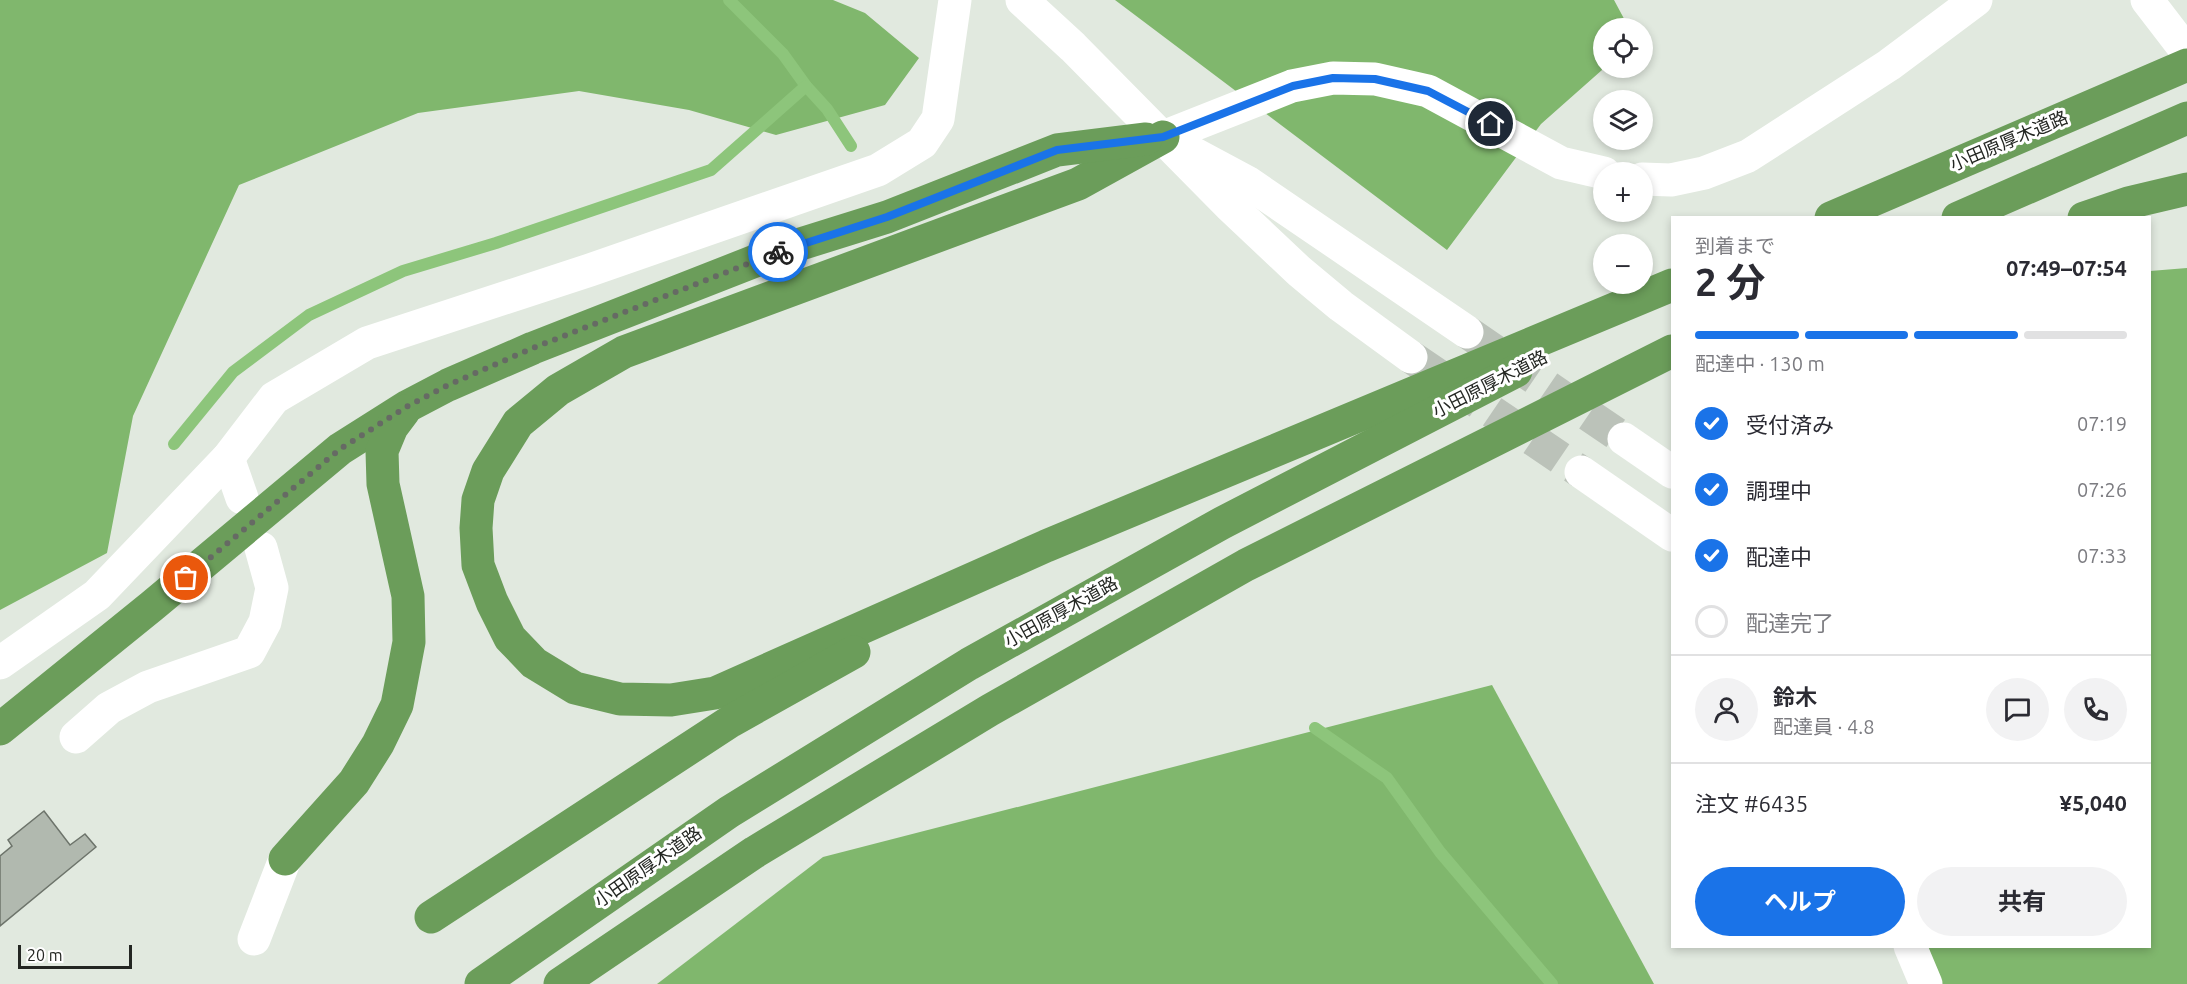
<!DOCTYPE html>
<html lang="ja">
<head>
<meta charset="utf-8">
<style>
	:root { --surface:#fff; --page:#f2f2f3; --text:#2b2b33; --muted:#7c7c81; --line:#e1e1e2; --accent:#1a73e8 }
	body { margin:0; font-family:Ubuntu,"Noto Sans JP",sans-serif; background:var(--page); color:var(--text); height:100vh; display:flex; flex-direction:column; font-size:22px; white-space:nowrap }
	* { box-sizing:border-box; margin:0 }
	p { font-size:20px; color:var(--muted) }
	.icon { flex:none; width:33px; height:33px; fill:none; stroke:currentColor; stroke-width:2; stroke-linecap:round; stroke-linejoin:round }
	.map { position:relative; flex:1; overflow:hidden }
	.side { position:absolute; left:1671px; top:216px; width:480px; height:732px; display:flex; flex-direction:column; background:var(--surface); border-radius:0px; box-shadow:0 3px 9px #0003 }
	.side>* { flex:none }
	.tools { position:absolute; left:1593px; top:18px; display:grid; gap:12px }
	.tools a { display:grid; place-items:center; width:60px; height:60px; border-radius:50%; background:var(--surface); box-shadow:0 3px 9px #0003; font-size:30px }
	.scale { position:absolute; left:18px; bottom:15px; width:114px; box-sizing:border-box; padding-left:6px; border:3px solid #232622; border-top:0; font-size:16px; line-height:21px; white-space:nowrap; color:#232622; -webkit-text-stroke:4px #fff; paint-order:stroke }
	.pin { position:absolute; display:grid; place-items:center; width:51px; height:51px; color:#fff; margin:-26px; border:3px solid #fff; border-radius:50%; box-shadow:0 2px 6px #0007 }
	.courier { position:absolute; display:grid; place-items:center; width:60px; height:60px; margin:-30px; border:4px solid #1a73e8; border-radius:50%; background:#fff; color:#222; box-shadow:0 2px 8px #0007 }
	.headline em { font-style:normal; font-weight:700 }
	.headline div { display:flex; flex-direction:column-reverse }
	.headline { display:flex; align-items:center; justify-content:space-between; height:102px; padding:0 24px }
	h1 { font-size:39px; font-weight:700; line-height:45px }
	.bar { display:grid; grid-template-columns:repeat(4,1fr); gap:9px 6px; align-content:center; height:72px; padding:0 24px }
	.bar i { height:8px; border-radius:4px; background:var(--line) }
	.bar .selected { background:var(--accent) }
	.bar p { grid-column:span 4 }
	.line { display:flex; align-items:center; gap:15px; padding:0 24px; border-top:2px solid var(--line) }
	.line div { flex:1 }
	.round { display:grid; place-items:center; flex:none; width:63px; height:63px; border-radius:32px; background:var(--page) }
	ol { padding:0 24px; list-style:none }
	li { display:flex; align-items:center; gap:18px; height:66px }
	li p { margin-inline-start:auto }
	li .icon { padding:6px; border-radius:50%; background:var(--accent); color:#fff; stroke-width:4 }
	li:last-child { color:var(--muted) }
	li i { width:33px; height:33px; border:3px solid var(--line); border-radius:50% }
	.action { display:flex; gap:12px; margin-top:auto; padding:12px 24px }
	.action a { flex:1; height:69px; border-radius:36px; background:var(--accent); color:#fff; font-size:24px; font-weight:700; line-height:69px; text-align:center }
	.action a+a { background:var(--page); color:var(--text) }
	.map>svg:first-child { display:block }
	.forest { fill:#80b76d }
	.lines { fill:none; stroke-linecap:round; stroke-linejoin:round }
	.stream { stroke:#8dc57b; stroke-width:12 }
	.building { fill:#b1b9af; stroke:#6d746b; stroke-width:1.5 }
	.minor-tunnel { stroke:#bbc2b9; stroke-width:33; stroke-dasharray:33 16; stroke-linecap:butt }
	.minor { stroke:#fff; stroke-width:33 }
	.highway { stroke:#6b9d5a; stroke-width:33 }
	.done { stroke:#666a64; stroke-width:6; stroke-dasharray:0 10.8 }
	.route { stroke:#1a73e8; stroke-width:8 }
	.labels { text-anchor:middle; stroke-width:6; stroke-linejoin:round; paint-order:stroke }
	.street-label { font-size:18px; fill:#232622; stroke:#fff }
</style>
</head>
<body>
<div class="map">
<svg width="2187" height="984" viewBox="0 0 2187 984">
	<rect width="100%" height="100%" fill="#e1e9df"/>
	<g class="forest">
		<polygon points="0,0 833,0 865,13 919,58 885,105 776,135 689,110 579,91 418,113 239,185 133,416 107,553 0,610"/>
		<polygon points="1115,0 1614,0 1629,28 1604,28 1602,70 1541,124 1447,250"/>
		<polygon points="2187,268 2187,984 1923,984 1922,947 2150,946 2150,271"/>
		<polygon points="1492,685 1654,984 657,984 823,857"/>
	</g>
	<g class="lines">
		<g class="stream">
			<polyline points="729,0 783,54 806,86 827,109 851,146"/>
			<polyline points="174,444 233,372 309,315 403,271 496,243 711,170 806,86"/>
			<polyline points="1315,728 1387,778 1440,852 1552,984"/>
		</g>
	</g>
	<polygon class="building" points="44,811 70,845 85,834 96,847 0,926 0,856 12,846 8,840"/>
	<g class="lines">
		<g class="minor-tunnel">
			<polyline points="1467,332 1624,439"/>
			<polyline points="1411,357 1581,472"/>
		</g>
		<g class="minor">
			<polyline points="1022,0 1073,47 1229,205 1299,271 1341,306 1411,357"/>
			<polyline points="2147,0 2187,52"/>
			<polyline points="1163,137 1292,86 1333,78 1375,79 1428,91 1561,163 1604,173"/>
			<polyline points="1191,152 1247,182 1467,332"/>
			<polyline points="1642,179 1671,180 1704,173 1748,156 1889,65 1976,0"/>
			<polyline points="1624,439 1672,472"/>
			<polyline points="228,458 242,498"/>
			<polyline points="1581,472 1672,535"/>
			<polyline points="0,663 97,595 228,458 274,398 367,343 590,270 878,170 922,143 938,119 955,0"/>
			<polyline points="76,737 109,708 148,687 249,652 265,622 272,588 261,548"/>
			<polyline points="254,939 285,859"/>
			<polyline points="1910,946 1926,984"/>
		</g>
		<g class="highway">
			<polyline points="1163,137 1078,184 624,352 558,390 518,423 488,471 478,500 476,528 478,565 492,602 510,638 534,663 575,688 620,699 671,700 715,693 1046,546 1672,285"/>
			<polyline points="1831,218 2187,65"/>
			<polyline points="1958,218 2187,118"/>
			<polyline points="2084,218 2128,203 2187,189"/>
			<polyline points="0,729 152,606 340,449 408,406 448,385 533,348 791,247 887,217 1057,150 1146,139"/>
			<polyline points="285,859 354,782 378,744 397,705 409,642 408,596 383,484 382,451 392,427 404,411"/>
			<polyline points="431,917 731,721 854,652"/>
			<polyline points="481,984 729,812 969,664 1222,523 1516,371"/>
			<polyline points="560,984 755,852 990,710 1246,565 1672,351"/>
		</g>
	</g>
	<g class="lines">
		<polyline class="done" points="186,578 340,449 408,406 448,385 533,348 778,252"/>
		<polyline class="route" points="778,252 887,217 1057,150 1163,137 1293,86 1333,78 1375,79 1428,91 1491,124"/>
	</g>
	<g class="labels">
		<g class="street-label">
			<text transform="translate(2009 141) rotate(-23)" y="6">小田原厚木道路</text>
			<text transform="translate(1490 384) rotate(-27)" y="6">小田原厚木道路</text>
			<text transform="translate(1061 612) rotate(-29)" y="6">小田原厚木道路</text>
			<text transform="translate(648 867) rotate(-35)" y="6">小田原厚木道路</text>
		</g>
	</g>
</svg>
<div class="tools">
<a><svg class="icon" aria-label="locate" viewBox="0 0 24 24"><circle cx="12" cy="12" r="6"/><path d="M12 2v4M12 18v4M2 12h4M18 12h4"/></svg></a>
<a><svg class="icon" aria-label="layers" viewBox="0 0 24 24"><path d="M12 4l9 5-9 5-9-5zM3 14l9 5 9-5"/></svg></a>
<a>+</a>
<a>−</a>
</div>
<div class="scale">20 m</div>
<div class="pin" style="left:186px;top:578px;background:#ea580c"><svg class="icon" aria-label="bag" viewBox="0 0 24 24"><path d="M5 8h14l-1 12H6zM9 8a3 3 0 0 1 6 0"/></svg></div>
<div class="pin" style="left:1491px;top:124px;background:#1f2937"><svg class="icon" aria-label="home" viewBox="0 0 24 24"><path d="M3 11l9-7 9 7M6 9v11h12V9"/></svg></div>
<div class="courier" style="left:778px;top:252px"><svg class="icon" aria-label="bike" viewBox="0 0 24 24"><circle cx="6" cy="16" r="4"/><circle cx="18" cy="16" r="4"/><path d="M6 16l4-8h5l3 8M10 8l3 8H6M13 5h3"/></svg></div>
<section class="side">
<div class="headline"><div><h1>2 分</h1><p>到着まで</p></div><em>07:49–07:54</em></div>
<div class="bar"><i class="selected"></i><i class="selected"></i><i class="selected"></i><i></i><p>配達中 · 130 m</p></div>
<ol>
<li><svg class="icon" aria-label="check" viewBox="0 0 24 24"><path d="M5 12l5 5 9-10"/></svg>受付済み<p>07:19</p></li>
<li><svg class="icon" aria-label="check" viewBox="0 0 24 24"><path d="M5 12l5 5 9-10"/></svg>調理中<p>07:26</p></li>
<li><svg class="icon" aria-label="check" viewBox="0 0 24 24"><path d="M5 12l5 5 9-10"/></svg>配達中<p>07:33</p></li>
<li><i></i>配達完了</li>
</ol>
<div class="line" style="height:108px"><a class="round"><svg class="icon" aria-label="person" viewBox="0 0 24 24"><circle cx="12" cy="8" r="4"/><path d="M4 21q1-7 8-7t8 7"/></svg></a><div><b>鈴木</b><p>配達員 · 4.8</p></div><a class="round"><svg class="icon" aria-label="chat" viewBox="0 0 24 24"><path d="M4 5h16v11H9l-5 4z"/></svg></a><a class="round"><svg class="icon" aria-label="phone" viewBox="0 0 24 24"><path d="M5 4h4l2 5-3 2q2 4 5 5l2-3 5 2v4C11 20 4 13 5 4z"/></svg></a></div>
<div class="line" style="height:78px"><div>注文 #6435</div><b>¥5,040</b></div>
<div class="action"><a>ヘルプ</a><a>共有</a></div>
</section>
</div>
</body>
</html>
